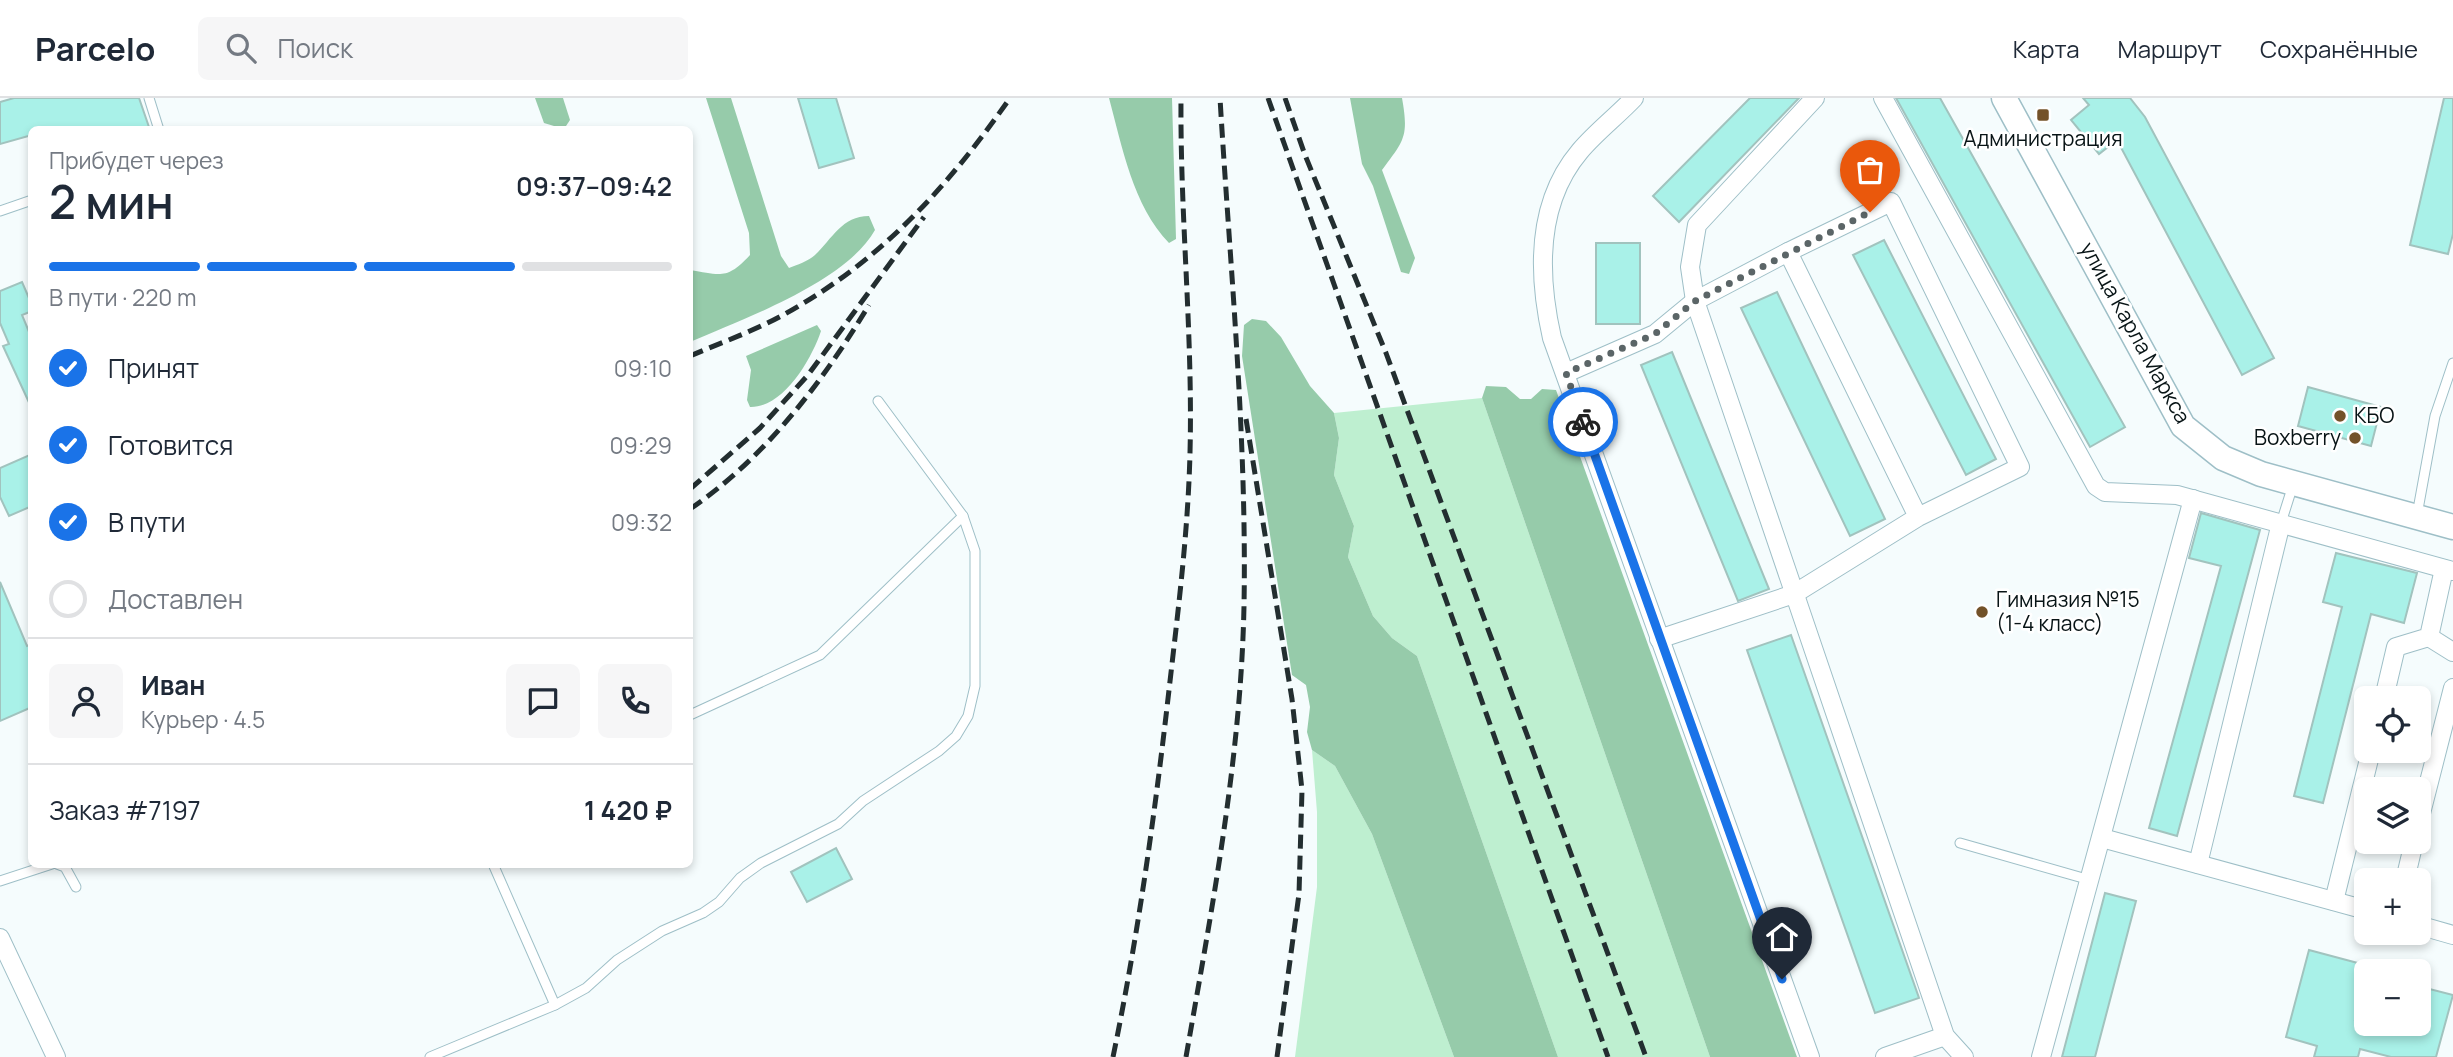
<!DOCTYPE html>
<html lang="ru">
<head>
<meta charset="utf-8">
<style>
	:root { --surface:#fff; --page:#f6f6f7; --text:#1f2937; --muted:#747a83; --line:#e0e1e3; --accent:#1a73e8 }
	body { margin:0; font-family:Manrope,sans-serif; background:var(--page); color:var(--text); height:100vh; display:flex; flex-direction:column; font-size:26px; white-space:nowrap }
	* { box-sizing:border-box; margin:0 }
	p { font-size:23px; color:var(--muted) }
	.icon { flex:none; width:38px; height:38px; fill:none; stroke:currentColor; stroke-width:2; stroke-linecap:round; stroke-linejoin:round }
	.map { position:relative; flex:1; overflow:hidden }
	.side { position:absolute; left:28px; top:28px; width:665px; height:742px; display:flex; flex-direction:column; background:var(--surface); border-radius:10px; box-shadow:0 4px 10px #0003 }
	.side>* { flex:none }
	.fabs { position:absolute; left:2354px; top:588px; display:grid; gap:14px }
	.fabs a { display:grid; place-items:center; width:77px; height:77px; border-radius:10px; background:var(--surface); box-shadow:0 4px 10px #0003; font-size:35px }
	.pin { position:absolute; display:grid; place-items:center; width:60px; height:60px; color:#fff; margin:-72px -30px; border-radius:50% 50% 50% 0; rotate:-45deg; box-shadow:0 0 7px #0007 }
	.pin .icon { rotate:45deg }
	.courier { position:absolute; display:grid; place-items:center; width:70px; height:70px; margin:-35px; border:5px solid #1a73e8; border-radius:50%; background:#fff; color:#222; box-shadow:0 2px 9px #0007 }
	.overview em { font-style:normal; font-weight:600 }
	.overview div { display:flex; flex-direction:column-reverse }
	.overview { display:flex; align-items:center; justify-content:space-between; height:119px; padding:0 21px }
	h1 { font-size:46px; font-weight:600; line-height:52px }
	.bar { display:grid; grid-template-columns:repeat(4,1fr); gap:10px 7px; align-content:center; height:84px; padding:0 21px }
	.bar i { height:9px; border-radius:5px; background:var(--line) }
	.bar .selected { background:var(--accent) }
	.bar p { grid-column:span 4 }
	.line { display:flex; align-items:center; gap:18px; padding:0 21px; border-top:2px solid var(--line) }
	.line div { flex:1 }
	.round { display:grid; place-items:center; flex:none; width:74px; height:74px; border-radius:10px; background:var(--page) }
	ol { padding:0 21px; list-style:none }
	li { display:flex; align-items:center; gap:21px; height:77px }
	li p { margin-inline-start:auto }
	li .icon { padding:7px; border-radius:50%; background:var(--accent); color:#fff; stroke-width:4 }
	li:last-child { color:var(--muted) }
	li i { width:38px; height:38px; border:4px solid var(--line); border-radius:50% }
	header { display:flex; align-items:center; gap:42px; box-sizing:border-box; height:98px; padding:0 35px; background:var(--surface); border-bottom:2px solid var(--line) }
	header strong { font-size:33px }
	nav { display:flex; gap:38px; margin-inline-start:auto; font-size:24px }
	.search { width:490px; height:63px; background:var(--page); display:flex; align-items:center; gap:18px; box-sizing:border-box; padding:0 24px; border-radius:10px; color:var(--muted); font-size:26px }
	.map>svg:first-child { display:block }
	.green { fill:#beefd0 }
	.forest { fill:#96cbaa }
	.building { fill:#a9f1e8; stroke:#a1c3be; stroke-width:2 }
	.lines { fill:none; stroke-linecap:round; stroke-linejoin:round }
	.lane-casing { stroke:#9ebfc7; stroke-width:11 }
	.street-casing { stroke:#9ebfc7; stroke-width:20 }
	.secondary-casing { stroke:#9ebfc7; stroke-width:27 }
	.lane { stroke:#fff; stroke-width:9 }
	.street { stroke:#fff; stroke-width:18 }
	.secondary { stroke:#fff; stroke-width:24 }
	.rail { stroke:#232e30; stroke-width:5; stroke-dasharray:14 7; stroke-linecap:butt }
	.done { stroke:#5b6567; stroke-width:7; stroke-dasharray:0 12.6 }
	.route { stroke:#1a73e8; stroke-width:9 }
	.poi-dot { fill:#735229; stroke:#fff; stroke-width:2.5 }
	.labels { text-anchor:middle; stroke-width:5; stroke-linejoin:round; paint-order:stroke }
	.poi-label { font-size:21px; fill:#081416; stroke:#fff; text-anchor:start }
	.street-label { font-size:21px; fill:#081416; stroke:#fff }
</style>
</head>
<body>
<header>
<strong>Parcelo</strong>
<div class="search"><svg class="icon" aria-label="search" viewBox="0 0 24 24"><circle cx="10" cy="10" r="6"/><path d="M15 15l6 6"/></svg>Поиск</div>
<nav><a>Карта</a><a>Маршрут</a><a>Сохранённые</a></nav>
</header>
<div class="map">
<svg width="2453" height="959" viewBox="0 0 2453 959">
	<rect width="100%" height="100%" fill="#f5fcfd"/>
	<g class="green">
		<polygon points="1482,300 1710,959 1558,959 1417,558 1392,540 1373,518 1348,459 1354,428 1334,377 1339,340 1334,315"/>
		<polygon points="1312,652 1335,668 1372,736 1454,959 1295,959 1317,789 1317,714"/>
	</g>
	<g class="forest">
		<polygon points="535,0 563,0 570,22 564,31 544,25"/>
		<path d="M706,0h25l50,158 8,12c8,-3 19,-7 26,-13 17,-16 27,-39 54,-39l6,14c-29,52 -132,89 -185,112v-72c31,5 37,10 60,-15l-1,-22z"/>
		<path d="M1109,0h63l4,141 -7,4c-36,-37 -47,-97 -60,-145z"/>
		<path d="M1350,0h52c7,39 2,42 -20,72l33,88 -6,16 -8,-2 -28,-86 -11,-22z"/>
		<polygon points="1252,221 1266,223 1281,239 1310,288 1334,315 1339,340 1334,377 1354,428 1348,459 1373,518 1392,540 1417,558 1558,959 1454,959 1372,736 1335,668 1312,652 1307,634 1310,609 1306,587 1292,577 1242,258 1244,227"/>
		<path d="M817,227l4,6c-9,27 -37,77 -71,76l-3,-7 4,-30 -5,-14z"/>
		<polygon points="1486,288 1506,289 1520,301 1531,301 1542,291 1556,292 1797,959 1710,959 1482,300"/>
	</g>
	<g class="building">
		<polygon points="14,0 139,0 150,32 32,32 32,37 0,46 0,4"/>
		<polygon points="798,0 836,0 854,60 819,70"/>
		<polygon points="1750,0 1799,0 1679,124 1653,98"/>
		<polygon points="1896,0 1940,0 2125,329 2090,349"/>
		<polygon points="2083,0 2130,0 2145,19 2274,260 2242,277 2117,42 2099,56 2071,22 2089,7"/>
		<polygon points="2444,0 2453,0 2453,136 2448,156 2410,147"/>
		<polygon points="1884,142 1996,361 1966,377 1853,157"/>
		<rect x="1596" y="145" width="44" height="81"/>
		<polygon points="22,184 32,207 32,213 22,217 32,241 32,311 3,248 9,246 0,225 0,193"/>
		<polygon points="1777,194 1885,421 1850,438 1741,210"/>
		<polygon points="1672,254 1769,491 1738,503 1641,267"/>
		<polygon points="2308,289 2381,309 2371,348 2298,328"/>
		<polygon points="32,356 32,408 9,418 0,399 0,370"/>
		<polygon points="2201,415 2260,432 2177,738 2149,730 2221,468 2189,460"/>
		<polygon points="2336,455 2417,475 2404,525 2371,516 2323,705 2294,698 2342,509 2323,504"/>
		<polygon points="0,484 27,548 32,546 32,609 0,623"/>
		<polygon points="1791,537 1919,900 1875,915 1747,552"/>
		<polygon points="836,750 852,781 807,804 791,774"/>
		<polygon points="2105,795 2136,803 2095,959 2062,959"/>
		<polygon points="2309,852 2369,868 2355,922 2406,936 2408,926 2418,926 2418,888 2453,897 2436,959 2391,959 2360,951 2358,959 2314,959 2317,948 2286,939"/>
	</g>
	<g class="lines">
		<defs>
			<g id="lane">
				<polyline points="149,0 159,32"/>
				<polyline points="0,113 32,102"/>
				<polyline points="2417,417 2435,318 2453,265"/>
				<polyline points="2281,425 2293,387"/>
				<polyline points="690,617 820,557 963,418"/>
				<polyline points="1960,745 2090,782"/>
				<polyline points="57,766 65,769 76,789"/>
				<polyline points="493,766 555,907"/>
				<polyline points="0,783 52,766"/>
				<polyline points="430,959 555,907 586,890 617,862 662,833 703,815 719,804 740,780 761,765 838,726 863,703 939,653 956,638 968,618 975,588 975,453 963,418 878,303"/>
			</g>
			<g id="street">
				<path d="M1634,0c-17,18 -38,34 -54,53 -45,53 -42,125 -28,187l258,719"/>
				<polyline points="1815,0 1697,127 1690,169 1695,203 1945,938 1964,959"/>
				<polyline points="1883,0 2096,388 2105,394 2177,397 2453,473"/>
				<polyline points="1566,275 1655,236 1695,203 1788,154"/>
				<polyline points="2429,539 2453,554"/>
				<polyline points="1659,541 1794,496 1918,419 2020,369 1891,104 1788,154 1918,419"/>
				<polyline points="2384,600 2396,549 2429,539 2444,471"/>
				<polyline points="2418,727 2453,590"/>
				<polyline points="2102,740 2366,812"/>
				<polyline points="2198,766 2281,425"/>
				<polyline points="2405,782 2414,744"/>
				<polyline points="2334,803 2371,653"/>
				<polyline points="2418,827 2453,837"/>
				<polyline points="0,840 56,959"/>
				<polyline points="1885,959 1945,938"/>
				<polyline points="2041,959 2193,401"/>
			</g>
			<polyline id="secondary" points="2004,0 2183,328 2223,360 2261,376 2453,429"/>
		</defs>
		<use href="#lane" class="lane-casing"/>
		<use href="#street" class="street-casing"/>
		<use href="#secondary" class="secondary-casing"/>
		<use href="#lane" class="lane"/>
		<use href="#street" class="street"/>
		<use href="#secondary" class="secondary"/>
		<g class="rail">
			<polyline points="1268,0 1608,959"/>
			<polyline points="1285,0 1305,57 1386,255 1646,959"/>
			<path d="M690,258c30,-13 64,-25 93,-41 98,-54 164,-127 227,-217"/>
			<polyline points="1246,321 1292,601 1302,692 1299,796 1277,959"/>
			<polyline points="690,391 760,330 808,277 924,119"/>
			<path d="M690,411c75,-51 132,-126 179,-204"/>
			<path d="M1113,959c25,-121 42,-244 56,-367 9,-79 19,-157 21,-237 3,-118 -10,-237 -9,-355"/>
			<path d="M1186,959c26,-149 55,-300 58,-451 3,-169 -14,-340 -24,-508"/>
		</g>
	</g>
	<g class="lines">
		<polyline class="done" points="1583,324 1566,275 1655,236 1695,203 1870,114"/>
		<polyline class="route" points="1583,324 1782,881"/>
	</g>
	<g class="poi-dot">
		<rect x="2036" y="10" width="14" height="14" rx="3.5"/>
		<circle cx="2340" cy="318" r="7"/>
		<circle cx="2355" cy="340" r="7"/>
		<circle cx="1982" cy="514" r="7"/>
	</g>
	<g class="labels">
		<g class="poi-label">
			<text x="2043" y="48" text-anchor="middle">Администрация</text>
			<text x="2354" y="325">КБО</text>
			<text x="2341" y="347" text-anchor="end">Boxberry</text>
			<text x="1996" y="509">Гимназия №15<tspan x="1996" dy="24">(1-4 класс)</tspan></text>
		</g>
		<g class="street-label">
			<text transform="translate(2135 235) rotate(61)" y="7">улица Карла Маркса</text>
		</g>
	</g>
</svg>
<div class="fabs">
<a><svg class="icon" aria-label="locate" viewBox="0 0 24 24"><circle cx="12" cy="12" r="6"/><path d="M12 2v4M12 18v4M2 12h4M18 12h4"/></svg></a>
<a><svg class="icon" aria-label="layers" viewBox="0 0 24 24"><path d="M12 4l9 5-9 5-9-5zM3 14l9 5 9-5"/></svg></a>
<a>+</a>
<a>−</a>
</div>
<div class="pin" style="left:1870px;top:114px;background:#ea580c"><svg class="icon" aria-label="bag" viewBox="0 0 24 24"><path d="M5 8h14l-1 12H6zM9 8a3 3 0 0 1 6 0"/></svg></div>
<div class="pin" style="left:1782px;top:881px;background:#1f2937"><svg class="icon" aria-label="home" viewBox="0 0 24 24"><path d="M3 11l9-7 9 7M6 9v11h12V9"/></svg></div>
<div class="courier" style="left:1583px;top:324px"><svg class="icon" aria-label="bike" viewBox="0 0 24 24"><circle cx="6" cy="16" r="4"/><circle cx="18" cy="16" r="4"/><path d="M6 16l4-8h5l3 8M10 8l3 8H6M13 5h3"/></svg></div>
<section class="side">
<div class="overview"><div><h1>2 мин</h1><p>Прибудет через</p></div><em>09:37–09:42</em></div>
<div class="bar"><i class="selected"></i><i class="selected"></i><i class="selected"></i><i></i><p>В пути · 220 m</p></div>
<ol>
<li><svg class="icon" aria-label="check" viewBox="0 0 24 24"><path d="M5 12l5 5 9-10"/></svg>Принят<p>09:10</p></li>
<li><svg class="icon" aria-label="check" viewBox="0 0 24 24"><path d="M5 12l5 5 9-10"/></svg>Готовится<p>09:29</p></li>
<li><svg class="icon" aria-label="check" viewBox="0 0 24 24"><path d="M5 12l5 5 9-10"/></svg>В пути<p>09:32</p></li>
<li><i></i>Доставлен</li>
</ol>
<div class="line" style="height:126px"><a class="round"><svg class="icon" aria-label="person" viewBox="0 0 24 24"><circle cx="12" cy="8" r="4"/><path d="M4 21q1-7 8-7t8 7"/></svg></a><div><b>Иван</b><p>Курьер · 4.5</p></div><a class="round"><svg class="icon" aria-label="chat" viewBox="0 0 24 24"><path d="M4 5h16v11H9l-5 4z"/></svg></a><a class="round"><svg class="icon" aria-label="phone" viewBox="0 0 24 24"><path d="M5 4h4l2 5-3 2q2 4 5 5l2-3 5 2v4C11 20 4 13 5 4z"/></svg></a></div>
<div class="line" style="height:91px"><div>Заказ #7197</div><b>1 420 ₽</b></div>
</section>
</div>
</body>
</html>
